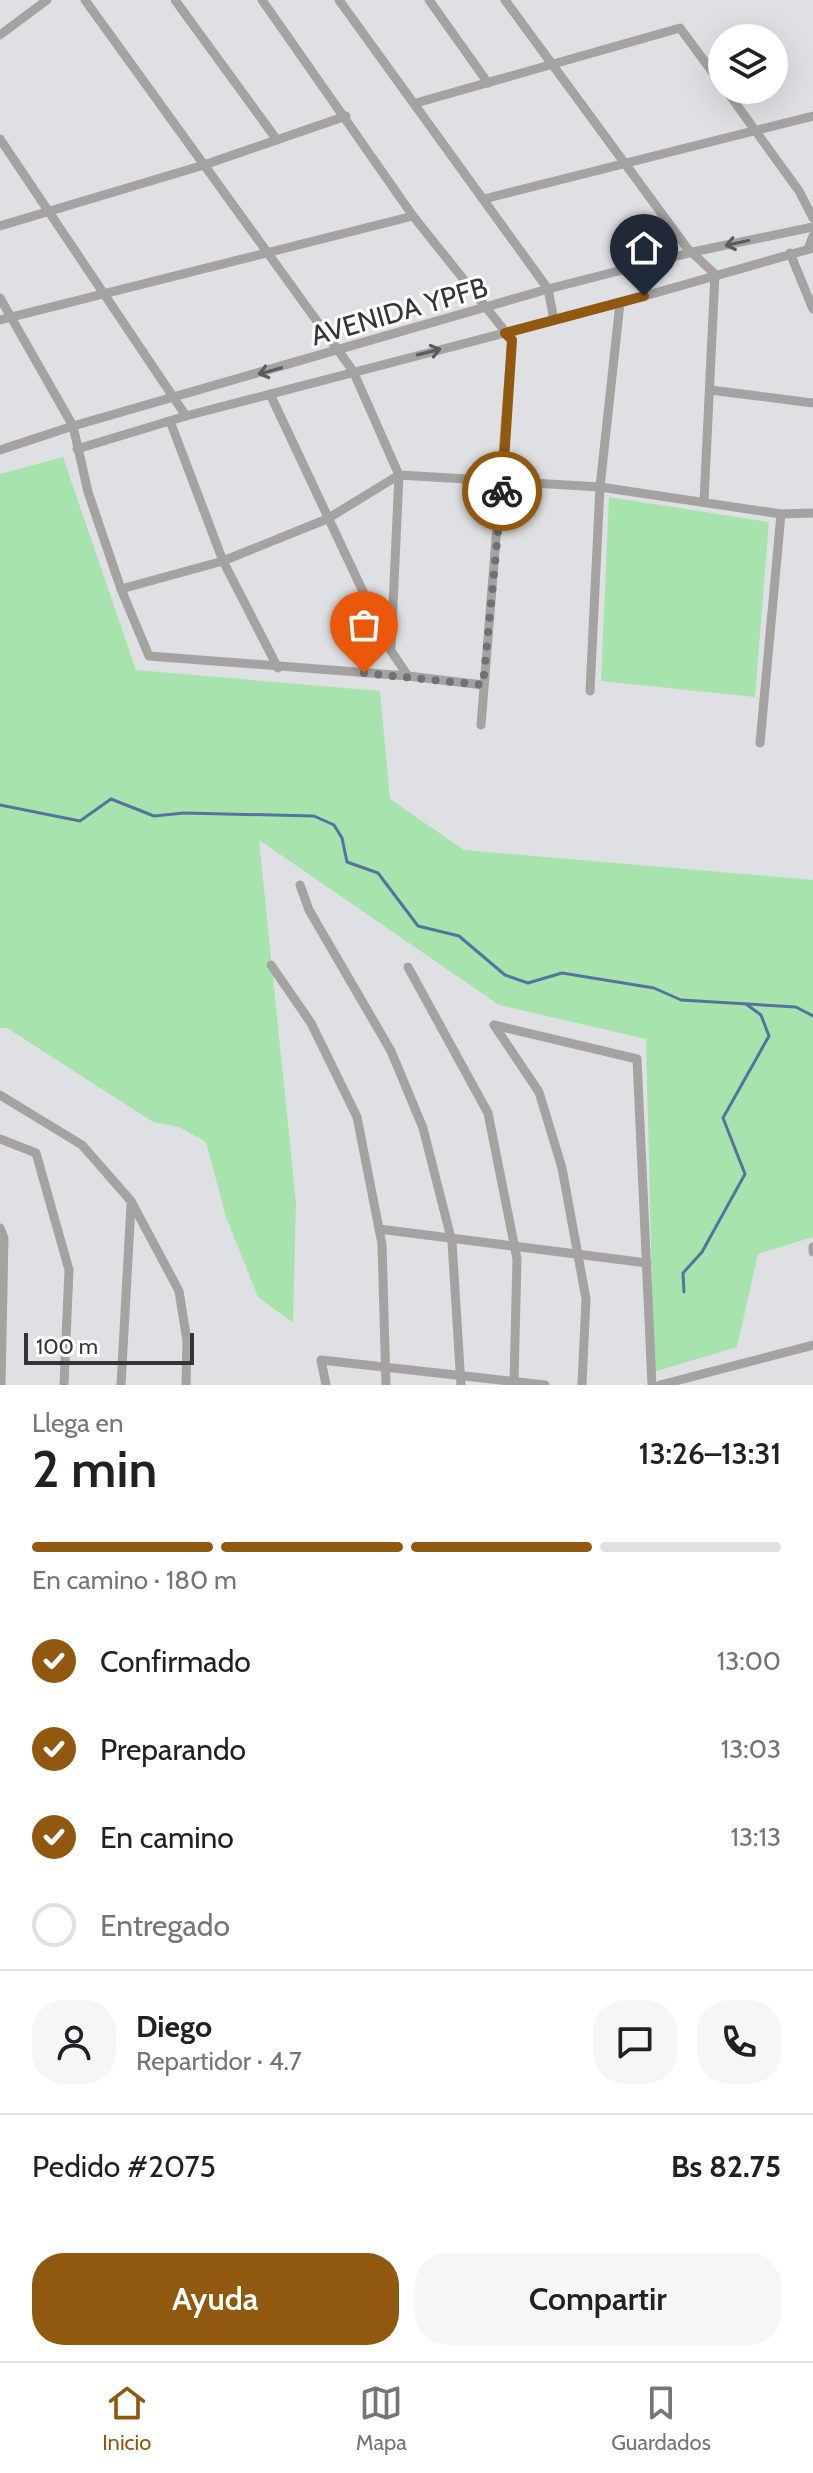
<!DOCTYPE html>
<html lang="es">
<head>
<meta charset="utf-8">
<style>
	:root { --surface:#fff; --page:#f6f6f6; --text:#202124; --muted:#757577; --line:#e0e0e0; --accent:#90590f }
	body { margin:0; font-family:Cabin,sans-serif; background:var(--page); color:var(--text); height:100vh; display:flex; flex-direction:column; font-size:30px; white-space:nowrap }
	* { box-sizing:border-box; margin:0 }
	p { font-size:26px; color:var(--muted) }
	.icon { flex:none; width:44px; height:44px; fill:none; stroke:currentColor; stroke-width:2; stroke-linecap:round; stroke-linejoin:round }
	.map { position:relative; height:1385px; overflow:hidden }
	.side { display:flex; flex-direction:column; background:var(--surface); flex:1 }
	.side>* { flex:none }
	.tools { position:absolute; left:708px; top:24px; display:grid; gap:16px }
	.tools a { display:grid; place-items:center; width:80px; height:80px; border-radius:50%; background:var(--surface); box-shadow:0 8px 32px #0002; font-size:40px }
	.scale { position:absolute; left:24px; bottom:20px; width:170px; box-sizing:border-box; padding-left:8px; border:4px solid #343536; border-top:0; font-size:22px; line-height:28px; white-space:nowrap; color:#343536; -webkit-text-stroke:6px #fff; paint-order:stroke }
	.pin { position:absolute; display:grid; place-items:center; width:68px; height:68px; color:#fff; margin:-82px -34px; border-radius:50% 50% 50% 0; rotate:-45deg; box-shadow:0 0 8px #0007 }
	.pin .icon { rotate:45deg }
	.courier { position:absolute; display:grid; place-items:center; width:80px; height:80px; margin:-40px; border:6px solid #90590f; border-radius:50%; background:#fff; color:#222; box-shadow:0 2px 10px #0007 }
	.summary em { font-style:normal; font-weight:600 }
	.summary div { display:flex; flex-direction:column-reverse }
	.summary { display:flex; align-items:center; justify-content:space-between; height:136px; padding:0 32px }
	h1 { font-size:52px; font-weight:600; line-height:60px }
	.bar { display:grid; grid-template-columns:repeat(4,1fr); gap:12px 8px; align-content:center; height:96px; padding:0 32px }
	.bar i { height:10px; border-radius:6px; background:var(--line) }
	.bar .on { background:var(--accent) }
	.bar p { grid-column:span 4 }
	.line { display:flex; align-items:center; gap:20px; padding:0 32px; border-top:2px solid var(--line) }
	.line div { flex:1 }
	.round { display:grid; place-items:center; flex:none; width:84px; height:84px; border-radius:32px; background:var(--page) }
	ol { padding:0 32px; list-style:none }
	li { display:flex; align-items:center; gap:24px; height:88px }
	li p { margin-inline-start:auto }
	li .icon { padding:8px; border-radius:50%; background:var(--accent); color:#fff; stroke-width:4 }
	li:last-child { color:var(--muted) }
	li i { width:44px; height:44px; border:4px solid var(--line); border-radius:50% }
	.cta { display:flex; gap:16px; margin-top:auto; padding:16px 32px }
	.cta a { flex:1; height:92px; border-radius:32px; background:var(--accent); color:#fff; font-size:32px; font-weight:600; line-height:92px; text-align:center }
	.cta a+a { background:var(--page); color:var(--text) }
	.tab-bar { display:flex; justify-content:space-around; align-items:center; height:112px; border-top:2px solid var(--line); background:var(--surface); font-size:22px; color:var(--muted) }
	.tab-bar a { display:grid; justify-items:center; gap:4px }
	.tab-bar .on { color:var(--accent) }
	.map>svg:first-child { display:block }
	.green { fill:#a7e4ad }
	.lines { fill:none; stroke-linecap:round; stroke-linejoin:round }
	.stream { stroke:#54739e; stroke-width:3 }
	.minor { stroke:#a4a3a2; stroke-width:9 }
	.oneway { stroke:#5b5c5c }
	.done { stroke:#707173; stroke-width:8; stroke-dasharray:0 14.4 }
	.route { stroke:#90590f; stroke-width:10 }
	.labels { text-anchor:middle; stroke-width:6; stroke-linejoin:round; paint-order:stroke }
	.street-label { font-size:28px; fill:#343536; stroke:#fff }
</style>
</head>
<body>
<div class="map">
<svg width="813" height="1385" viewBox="0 0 813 1385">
	<rect width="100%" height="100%" fill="#dfe0e3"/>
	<g class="green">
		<polygon points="63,457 136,670 380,691 390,799 464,850 813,880 813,1237 758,1254 737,1347 654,1372 646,1039 499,1005 259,840 296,1203 293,1323 258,1297 226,1217 206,1142 179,1127 153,1122 7,1028 0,1028 0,474"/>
		<polygon points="609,497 769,522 755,697 601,681"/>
	</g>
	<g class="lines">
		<g class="stream">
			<polyline points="0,805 80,821 111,799 154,816 184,813 314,816 334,825 342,838 347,862 378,873 418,926 459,936 505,975 528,983 562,973 654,988 681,1000 796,1007 813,1016"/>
			<polyline points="684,1292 683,1273 702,1252 745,1174 723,1118 769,1036 761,1015 746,1004"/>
		</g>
		<g class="minor">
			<polyline points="85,0 353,371 399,475 600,487 781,514 813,513"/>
			<polyline points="175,0 277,140"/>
			<polyline points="262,0 413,216 512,340 481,725"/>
			<polyline points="339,0 548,289 554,320"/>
			<polyline points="429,0 488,83"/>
			<polyline points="505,0 687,248 715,274 704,501"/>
			<polyline points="0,35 47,0"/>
			<polyline points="726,90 799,191 813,218"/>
			<polyline points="416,103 680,28 722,85"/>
			<polyline points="0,139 186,416"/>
			<polyline points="484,199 813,116"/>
			<polyline points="0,226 204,165 346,116"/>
			<polyline points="808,249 813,236"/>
			<polyline points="790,253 813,309"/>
			<polyline points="0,298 73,426 88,492 121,589 149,656 408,676 483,685"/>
			<polyline points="0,320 413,216"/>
			<polyline points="710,390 813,403"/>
			<polyline points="270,394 391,651 408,676"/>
			<polyline points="170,421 223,561 278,668"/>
			<polyline points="77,449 186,416 620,303 813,248"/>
			<polyline points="0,450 73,426 548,289 693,252 813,227"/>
			<polyline points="121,589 223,561 327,519 399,475"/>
			<polyline points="391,648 399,475"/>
			<polyline points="590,691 600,487 620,303"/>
			<polyline points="760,743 781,514"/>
			<polyline points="300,885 309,910 391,1051 423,1128 452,1242 461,1385"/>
			<polyline points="271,965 311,1023 357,1117 382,1244 386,1385"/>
			<polyline points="408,967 488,1113 517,1259 514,1381"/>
			<polyline points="494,1025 637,1059 652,1385"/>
			<polyline points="494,1025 539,1092 562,1168 586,1299 582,1385"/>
			<polyline points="0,1095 82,1145 131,1201 179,1291 187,1341 186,1385"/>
			<polyline points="0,1139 36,1153 69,1270 64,1385"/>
			<polyline points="0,1228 4,1238 1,1385"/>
			<polyline points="379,1229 647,1263"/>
			<polyline points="813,1247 813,1252"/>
			<polyline points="121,1385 131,1205"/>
			<polyline points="326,1385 321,1360 545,1385"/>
			<polyline points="660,1385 813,1345"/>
		</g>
	</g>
	<defs><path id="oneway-shaft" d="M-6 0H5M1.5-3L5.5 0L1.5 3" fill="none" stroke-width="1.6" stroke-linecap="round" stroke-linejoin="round" transform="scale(2)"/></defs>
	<g class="oneway">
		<use href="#oneway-shaft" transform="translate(737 243) rotate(168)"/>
		<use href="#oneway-shaft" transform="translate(429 352) rotate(-14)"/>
		<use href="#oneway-shaft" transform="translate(270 371) rotate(164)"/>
	</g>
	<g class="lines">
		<polyline class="done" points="364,673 483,685 502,491"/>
		<polyline class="route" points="502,491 512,340 505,333 644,296"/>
	</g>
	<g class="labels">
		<g class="street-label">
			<text transform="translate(399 311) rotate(-16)" y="10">AVENIDA YPFB</text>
		</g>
	</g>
</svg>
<div class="tools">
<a><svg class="icon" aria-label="layers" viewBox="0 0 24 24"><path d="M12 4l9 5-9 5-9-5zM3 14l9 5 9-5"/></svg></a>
</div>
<div class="scale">100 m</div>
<div class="pin" style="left:364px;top:673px;background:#ea580c"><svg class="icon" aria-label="bag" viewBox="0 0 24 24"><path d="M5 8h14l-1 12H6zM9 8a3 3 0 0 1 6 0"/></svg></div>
<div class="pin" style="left:644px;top:296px;background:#1f2937"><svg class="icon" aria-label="home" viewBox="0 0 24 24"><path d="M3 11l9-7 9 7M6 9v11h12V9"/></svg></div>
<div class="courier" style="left:502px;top:491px"><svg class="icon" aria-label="bike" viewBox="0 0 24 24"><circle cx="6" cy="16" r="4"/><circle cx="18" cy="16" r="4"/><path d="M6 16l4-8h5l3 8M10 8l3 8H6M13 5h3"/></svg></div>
</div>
<section class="side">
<div class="summary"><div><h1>2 min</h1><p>Llega en</p></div><em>13:26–13:31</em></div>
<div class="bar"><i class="on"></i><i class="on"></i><i class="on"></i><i></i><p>En camino · 180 m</p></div>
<ol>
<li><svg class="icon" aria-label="check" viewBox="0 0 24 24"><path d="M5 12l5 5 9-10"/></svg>Confirmado<p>13:00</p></li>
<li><svg class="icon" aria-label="check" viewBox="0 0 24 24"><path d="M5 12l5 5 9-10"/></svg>Preparando<p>13:03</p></li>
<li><svg class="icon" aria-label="check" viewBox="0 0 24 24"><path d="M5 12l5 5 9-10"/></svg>En camino<p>13:13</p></li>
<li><i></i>Entregado</li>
</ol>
<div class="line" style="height:144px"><a class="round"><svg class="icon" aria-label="person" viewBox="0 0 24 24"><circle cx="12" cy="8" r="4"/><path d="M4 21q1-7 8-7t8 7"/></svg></a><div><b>Diego</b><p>Repartidor · 4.7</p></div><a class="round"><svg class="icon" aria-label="chat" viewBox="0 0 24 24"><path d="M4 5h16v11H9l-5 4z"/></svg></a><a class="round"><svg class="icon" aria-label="phone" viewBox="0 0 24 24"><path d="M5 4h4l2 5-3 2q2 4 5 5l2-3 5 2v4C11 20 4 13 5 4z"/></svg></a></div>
<div class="line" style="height:104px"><div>Pedido #2075</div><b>Bs 82.75</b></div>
<div class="cta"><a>Ayuda</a><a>Compartir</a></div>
</section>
<nav class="tab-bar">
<a class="on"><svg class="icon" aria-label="home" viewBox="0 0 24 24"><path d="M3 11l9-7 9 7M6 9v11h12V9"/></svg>Inicio</a>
<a><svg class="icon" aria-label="map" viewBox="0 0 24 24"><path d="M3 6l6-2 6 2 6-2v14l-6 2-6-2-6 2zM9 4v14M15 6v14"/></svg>Mapa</a>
<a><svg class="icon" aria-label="saved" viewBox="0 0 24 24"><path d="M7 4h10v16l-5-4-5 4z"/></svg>Guardados</a>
</nav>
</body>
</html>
